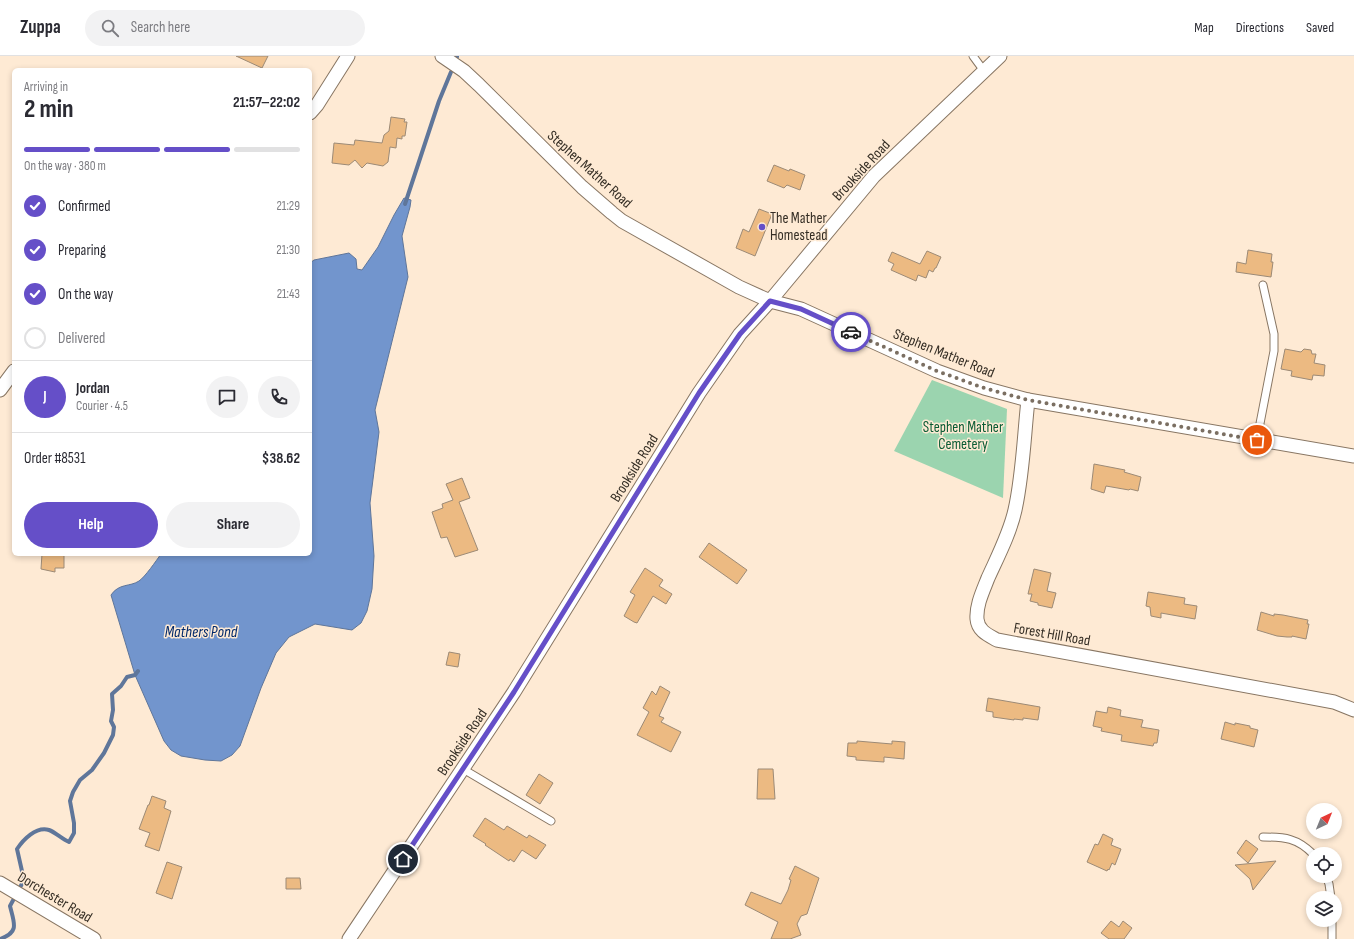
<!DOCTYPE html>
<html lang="en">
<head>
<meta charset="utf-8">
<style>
	:root { --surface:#fff; --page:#f2f2f3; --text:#2b2b33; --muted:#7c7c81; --line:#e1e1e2; --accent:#654fc8 }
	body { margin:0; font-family:"Sofia Sans Condensed",sans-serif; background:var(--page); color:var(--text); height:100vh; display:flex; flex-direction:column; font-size:15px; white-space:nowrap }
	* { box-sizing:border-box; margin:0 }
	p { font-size:13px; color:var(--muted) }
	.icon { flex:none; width:22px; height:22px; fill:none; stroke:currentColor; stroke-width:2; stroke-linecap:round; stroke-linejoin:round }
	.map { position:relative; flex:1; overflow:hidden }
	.details { position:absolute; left:12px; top:12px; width:300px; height:488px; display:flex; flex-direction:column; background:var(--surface); border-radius:6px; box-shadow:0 2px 6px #0003 }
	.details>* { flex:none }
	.needle { width:26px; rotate:43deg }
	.fabs { position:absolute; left:1306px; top:747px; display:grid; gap:8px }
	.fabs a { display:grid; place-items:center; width:36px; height:36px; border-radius:50%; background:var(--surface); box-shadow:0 2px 6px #0003; font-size:20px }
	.pin { position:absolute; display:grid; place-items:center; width:34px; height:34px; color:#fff; margin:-17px; border:2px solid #fff; border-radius:50%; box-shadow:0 1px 4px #0007 }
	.courier { position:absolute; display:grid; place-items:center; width:40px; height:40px; margin:-20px; border:3px solid #654fc8; border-radius:50%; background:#fff; color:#222; box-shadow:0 1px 5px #0007 }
	.head em { font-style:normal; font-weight:700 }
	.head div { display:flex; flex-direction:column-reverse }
	.head { display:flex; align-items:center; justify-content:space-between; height:68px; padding:0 12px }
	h1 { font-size:26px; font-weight:700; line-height:30px }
	.bar { display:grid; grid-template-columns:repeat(4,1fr); gap:6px 4px; align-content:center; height:48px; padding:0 12px }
	.bar i { height:5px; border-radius:3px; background:var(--line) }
	.bar .active { background:var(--accent) }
	.bar p { grid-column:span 4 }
	.line { display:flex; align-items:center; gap:10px; padding:0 12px; border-top:1px solid var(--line) }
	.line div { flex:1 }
	.round { display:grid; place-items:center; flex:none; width:42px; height:42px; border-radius:21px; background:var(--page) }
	ol { padding:0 12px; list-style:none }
	li { display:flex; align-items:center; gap:12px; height:44px }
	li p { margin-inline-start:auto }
	li .icon { padding:4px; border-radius:50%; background:var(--accent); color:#fff; stroke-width:4 }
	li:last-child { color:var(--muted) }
	li i { width:22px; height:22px; border:2px solid var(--line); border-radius:50% }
	.primary-button { display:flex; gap:8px; margin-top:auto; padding:8px 12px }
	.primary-button a { flex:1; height:46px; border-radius:24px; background:var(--accent); color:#fff; font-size:16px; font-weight:700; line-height:46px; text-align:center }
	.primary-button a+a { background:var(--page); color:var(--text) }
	header { display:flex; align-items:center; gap:24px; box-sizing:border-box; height:56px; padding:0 20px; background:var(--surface); border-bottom:1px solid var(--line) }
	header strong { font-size:19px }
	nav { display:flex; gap:22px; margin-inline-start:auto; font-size:14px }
	.search { width:280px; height:36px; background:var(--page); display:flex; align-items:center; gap:10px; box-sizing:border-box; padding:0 14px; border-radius:22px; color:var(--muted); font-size:15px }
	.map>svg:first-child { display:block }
	.green { fill:#9bd4af }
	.water { fill:#7295cd; stroke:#5f769a }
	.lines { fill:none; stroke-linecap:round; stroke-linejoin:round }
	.stream { stroke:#5f769a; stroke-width:4 }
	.building { fill:#ecba82; stroke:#9c8a76 }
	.lane-casing { stroke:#887663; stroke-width:9 }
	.street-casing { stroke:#887663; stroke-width:15 }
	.lane { stroke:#fff; stroke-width:7 }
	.street { stroke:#fff; stroke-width:13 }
	.done { stroke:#7b6f62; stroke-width:4; stroke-dasharray:0 7.2 }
	.route { stroke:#654fc8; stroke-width:5 }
	.poi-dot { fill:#654fc8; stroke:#feead4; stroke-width:1.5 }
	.labels { text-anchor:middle; stroke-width:3; stroke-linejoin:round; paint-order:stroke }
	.street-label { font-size:15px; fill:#342d24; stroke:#feead4 }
	.poi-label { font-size:15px; fill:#342d24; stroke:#feead4; text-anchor:start }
	.park-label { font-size:15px; fill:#095b33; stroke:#feead4 }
	.water-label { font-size:16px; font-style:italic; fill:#00286a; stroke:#feead4 }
</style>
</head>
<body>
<header>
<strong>Zuppa</strong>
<div class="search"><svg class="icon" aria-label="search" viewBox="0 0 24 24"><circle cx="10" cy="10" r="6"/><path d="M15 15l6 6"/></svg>Search here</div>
<nav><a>Map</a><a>Directions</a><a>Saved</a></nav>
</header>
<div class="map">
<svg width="1354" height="883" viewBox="0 0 1354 883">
	<rect width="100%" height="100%" fill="#feead4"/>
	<polygon class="green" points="932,324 1007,353 1003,442 894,395"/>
	<path class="water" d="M404,142l7,2 -1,7 -8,29 6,41 -33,133 4,22 -9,71 4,53 -2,33 -5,22 -6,12 -9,7 -37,-6 -26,13 -13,16 -15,35 -21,58 -8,9 -11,6 -16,-1 -24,-4 -10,-6 -7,-9 -29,-66 -24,-80c8,-12 19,-8 28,-14 6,-4 17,-20 22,-27h149v-291l4,-3 35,-7 7,6 1,10 5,1 16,-23 16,-32z"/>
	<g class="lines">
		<g class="stream">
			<polyline points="457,0 457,1"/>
			<polyline points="405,148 439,45 451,16"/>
			<path d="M0,883c20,-7 14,-16 10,-33l14,-26 -7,-31c6,-9 19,-23 32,-19 6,2 13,9 20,12l5,-9v-10l-4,-22 3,-9 7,-12 12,-10 12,-17 9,-18 1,-8 -3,-6 2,-11 -1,-16 9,-8 6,-9 8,-2 3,-4"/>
		</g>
	</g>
	<g class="building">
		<polygon points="236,0 268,0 262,12"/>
		<polygon points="391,61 405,63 404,66 407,66 405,80 402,80 402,83 397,82 396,92 390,91 388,106 383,110 367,107 362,112 355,104 349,109 332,107 334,87 354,89 355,84 382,87 384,79 389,75"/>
		<polygon points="774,109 789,115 790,113 805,119 800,134 787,129 784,132 767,125"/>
		<polygon points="759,153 772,158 755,200 736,192 743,173 749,176"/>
		<polygon points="1248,194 1272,198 1271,206 1273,206 1271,221 1236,216 1237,206 1246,208"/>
		<polygon points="927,195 941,201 936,212 935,212 933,216 929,214 926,222 918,219 916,225 891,214 894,208 888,205 892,196 920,208"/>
		<polygon points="1285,293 1301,296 1304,293 1311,294 1312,298 1316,298 1314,307 1325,309 1324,320 1313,319 1312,324 1291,320 1292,315 1281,313"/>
		<polygon points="1094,408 1125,414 1124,416 1141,421 1138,435 1130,433 1129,434 1106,430 1104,437 1091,433"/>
		<polygon points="462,422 470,442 459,446 478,494 455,501 447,481 441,482 432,456 443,452 442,448 453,444 446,428"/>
		<polygon points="709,487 747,514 737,528 699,501"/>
		<polygon points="42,498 64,498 64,512 55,512 55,516 41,513"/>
		<polygon points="645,512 663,524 659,530 672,538 666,548 653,540 637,567 634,566 624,560 635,539 630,536"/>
		<polygon points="1034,513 1051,517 1047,535 1056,537 1052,552 1038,549 1038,547 1030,545 1032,538 1028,538"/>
		<polygon points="1148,536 1185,542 1184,548 1197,550 1195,563 1161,557 1161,562 1151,560 1150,551 1146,550"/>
		<polygon points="1261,556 1274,560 1274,558 1283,559 1308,564 1307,568 1309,568 1306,583 1292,580 1292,581 1287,581 1277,580 1257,574"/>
		<polygon points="449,596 460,598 458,611 446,609"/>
		<polygon points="660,630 670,636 659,660 664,662 661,666 681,676 671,696 637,679 649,656 643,652 652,635 656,639"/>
		<polygon points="988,642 1040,651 1038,664 1023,662 1023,664 1014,663 1014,664 993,661 993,656 986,655"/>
		<polygon points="1108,651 1121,654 1120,660 1143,664 1141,671 1159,674 1157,687 1154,687 1153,690 1121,685 1122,679 1101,675 1102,672 1093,670 1096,655 1107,657"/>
		<polygon points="1225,666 1235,669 1235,667 1250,670 1250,672 1258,674 1254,691 1221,683"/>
		<polygon points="857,685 892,688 892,685 905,686 904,703 884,701 884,706 856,704 856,701 847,700 848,687 857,687"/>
		<polygon points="758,713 773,713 775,743 757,743"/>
		<polygon points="539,718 553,727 540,748 526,739"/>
		<polygon points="152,740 166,745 164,752 171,755 159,795 145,790 150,777 139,773 148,749 149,749"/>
		<polygon points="485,762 504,774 507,770 527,782 529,779 546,789 536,803 522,794 514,806 510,803 509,805 485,789 486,788 473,780"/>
		<polygon points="1103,778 1113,783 1111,789 1121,793 1115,809 1112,807 1109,814 1108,813 1107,815 1087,806 1095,788 1098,789"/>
		<polygon points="1246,784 1258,793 1248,807 1237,797"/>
		<polygon points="1276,805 1253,834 1250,823 1235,809"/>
		<polygon points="167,806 182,811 172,843 156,837"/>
		<polygon points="795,810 819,822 807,858 801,860 797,868 801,879 790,883 771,883 778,866 745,849 751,836 781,848 788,834 791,824 789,823"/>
		<polygon points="286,822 300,822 301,833 286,833"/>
		<polygon points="1111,865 1119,871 1123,865 1132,872 1124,883 1109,883 1101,877"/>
	</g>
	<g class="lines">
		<defs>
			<g id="lane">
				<polyline points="973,0 984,15"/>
				<polyline points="1257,383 1274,295 1274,278 1263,229"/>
				<polyline points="463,713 551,765"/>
				<path d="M1263,781c22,0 34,1 50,17"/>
				<polyline points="1326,820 1329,828 1331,842"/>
				<polyline points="1332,883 1332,864"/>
			</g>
			<g id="street">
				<polyline points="442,0 464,15 479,29 582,131 612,157 622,165 739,231 770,245 801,253 937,315 984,332 1028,344 1354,400"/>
				<polyline points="310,57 317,49 348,0"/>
				<polyline points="0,334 14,315"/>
				<path d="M1028,344c-4,36 -5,74 -13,110 -5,23 -17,46 -27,68 -5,13 -12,27 -11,41 1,12 11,16 20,21l337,62 20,8"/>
				<polyline points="0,827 94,883"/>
				<polyline points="349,883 514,636 699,337 740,278 770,245 874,120 1000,0"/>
			</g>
		</defs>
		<use href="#lane" class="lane-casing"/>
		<use href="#street" class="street-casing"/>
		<use href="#lane" class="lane"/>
		<use href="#street" class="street"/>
	</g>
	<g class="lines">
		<polyline class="done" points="851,276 937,315 984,332 1028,344 1257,384"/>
		<polyline class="route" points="403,803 514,636 699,337 740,278 770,245 801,253 851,276"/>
	</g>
	<circle class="poi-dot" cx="762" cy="171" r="4"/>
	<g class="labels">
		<g class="street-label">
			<text transform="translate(590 113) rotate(42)" y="5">Stephen Mather Road</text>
			<text transform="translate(861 114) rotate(-47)" y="5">Brookside Road</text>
			<text transform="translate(944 297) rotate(22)" y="5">Stephen Mather Road</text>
			<text transform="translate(634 412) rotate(-58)" y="5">Brookside Road</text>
			<text transform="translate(1052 578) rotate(10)" y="5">Forest Hill Road</text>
			<text transform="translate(462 686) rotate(-56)" y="5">Brookside Road</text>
			<text transform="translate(55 841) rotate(31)" y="5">Dorchester Road</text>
		</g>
		<g class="poi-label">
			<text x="770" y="167">The Mather<tspan x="770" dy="17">Homestead</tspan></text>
		</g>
		<g class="park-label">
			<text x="963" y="376">Stephen Mather<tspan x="963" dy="17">Cemetery</tspan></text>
		</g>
		<g class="water-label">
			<text x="201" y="581">Mathers Pond</text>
		</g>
	</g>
</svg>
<div class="fabs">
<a><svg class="needle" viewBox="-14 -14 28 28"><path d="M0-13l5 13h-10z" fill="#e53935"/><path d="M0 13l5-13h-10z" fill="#7c7c81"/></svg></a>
<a><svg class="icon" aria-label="locate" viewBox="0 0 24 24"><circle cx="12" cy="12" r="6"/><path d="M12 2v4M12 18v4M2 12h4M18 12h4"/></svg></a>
<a><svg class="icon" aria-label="layers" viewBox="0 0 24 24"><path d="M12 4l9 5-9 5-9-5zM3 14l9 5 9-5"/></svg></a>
</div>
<div class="pin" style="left:1257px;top:384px;background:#ea580c"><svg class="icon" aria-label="bag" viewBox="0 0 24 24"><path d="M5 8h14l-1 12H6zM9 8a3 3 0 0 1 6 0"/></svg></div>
<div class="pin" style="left:403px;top:803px;background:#1f2937"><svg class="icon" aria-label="home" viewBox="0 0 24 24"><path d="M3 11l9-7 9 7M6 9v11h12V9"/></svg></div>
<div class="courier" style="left:851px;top:276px"><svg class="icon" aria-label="car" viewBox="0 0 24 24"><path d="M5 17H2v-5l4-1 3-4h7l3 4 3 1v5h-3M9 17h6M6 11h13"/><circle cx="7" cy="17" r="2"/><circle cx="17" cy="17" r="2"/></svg></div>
<section class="details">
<div class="head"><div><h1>2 min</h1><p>Arriving in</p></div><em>21:57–22:02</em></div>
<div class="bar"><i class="active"></i><i class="active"></i><i class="active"></i><i></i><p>On the way · 380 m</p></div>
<ol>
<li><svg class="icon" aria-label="check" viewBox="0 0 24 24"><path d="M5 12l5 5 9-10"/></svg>Confirmed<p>21:29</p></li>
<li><svg class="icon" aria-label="check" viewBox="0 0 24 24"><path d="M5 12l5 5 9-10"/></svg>Preparing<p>21:30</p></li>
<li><svg class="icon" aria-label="check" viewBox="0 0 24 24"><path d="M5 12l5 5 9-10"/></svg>On the way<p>21:43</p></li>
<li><i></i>Delivered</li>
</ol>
<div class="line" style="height:72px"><b class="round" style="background:var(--accent);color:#fff">J</b><div><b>Jordan</b><p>Courier · 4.5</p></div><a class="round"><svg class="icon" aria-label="chat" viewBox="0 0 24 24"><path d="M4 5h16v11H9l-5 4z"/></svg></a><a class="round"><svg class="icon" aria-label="phone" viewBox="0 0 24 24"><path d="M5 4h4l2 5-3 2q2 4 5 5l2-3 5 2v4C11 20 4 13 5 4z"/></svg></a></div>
<div class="line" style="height:52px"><div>Order #8531</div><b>$38.62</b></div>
<div class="primary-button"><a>Help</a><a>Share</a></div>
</section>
</div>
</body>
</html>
